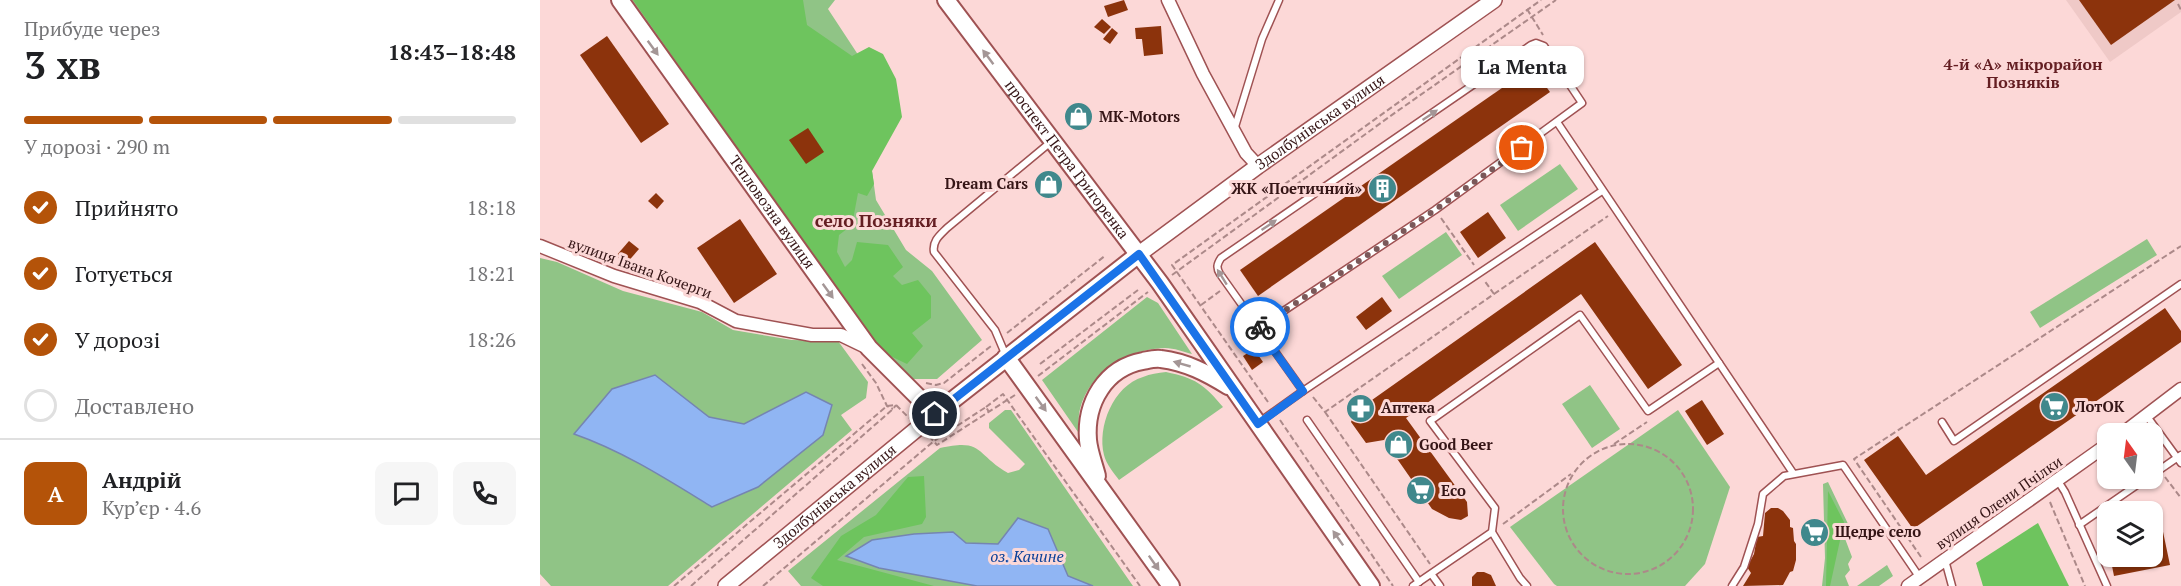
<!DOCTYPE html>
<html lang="uk">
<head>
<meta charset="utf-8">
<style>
	:root { --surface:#fff; --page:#f6f6f6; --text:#202124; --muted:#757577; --line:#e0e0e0; --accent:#b45309 }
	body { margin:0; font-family:"PT Serif",serif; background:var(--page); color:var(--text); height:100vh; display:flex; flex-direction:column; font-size:22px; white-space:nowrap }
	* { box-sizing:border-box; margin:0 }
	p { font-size:20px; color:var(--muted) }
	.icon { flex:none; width:33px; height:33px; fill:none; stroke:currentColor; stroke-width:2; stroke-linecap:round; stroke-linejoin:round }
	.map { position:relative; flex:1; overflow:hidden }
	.side { display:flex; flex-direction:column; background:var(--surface); width:540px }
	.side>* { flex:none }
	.needle { width:39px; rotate:346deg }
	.controls { position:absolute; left:1557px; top:423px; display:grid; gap:12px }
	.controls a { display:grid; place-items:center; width:66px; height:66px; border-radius:12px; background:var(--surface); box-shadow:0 2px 4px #0004; font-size:30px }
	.pin { position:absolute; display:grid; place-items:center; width:51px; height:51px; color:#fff; margin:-26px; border:3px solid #fff; border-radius:50%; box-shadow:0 2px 6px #0007 }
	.courier { position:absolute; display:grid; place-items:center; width:60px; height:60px; margin:-30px; border:4px solid #1a73e8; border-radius:50%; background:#fff; color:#222; box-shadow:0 2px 8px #0007 }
	.bubble { position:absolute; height:42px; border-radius:12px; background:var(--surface); box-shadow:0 2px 4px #0004; font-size:20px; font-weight:700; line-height:42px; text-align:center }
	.headline em { font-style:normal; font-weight:700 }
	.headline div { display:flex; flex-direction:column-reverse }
	.headline { display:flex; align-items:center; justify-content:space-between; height:102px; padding:0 24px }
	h1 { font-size:39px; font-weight:700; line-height:45px }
	.bar { display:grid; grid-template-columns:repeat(4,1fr); gap:9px 6px; align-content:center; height:72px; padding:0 24px }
	.bar i { height:8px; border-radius:4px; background:var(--line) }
	.bar .selected { background:var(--accent) }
	.bar p { grid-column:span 4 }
	.line { display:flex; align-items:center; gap:15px; padding:0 24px; border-top:2px solid var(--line) }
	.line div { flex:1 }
	.round { display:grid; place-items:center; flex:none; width:63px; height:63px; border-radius:12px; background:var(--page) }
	ol { padding:0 24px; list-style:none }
	li { display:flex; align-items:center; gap:18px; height:66px }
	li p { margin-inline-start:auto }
	li .icon { padding:6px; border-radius:50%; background:var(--accent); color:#fff; stroke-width:4 }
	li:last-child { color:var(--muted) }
	li i { width:33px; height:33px; border:3px solid var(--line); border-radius:50% }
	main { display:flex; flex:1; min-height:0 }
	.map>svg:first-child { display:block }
	.built { fill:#efc9c7 }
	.green { fill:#90c486 }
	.forest { fill:#6ec45e }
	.water { fill:#90b5f3; stroke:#7585b1; stroke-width:1.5 }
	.building { fill:#8c330c }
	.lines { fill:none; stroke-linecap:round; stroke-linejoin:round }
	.service-casing { stroke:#9f5253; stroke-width:9 }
	.minor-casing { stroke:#9f5253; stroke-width:15 }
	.tertiary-casing { stroke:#9f5253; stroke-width:18 }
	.secondary-casing { stroke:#9f5253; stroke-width:20 }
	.path { stroke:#ac8989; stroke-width:2; stroke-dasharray:6 3; stroke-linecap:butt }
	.service { stroke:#fff; stroke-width:6 }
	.minor { stroke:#fff; stroke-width:12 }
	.tertiary { stroke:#fff; stroke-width:15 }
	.secondary { stroke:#fff; stroke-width:16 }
	.oneway { fill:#a49696 }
	.done { stroke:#7b595a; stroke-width:6; stroke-dasharray:0 10.8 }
	.route { stroke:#1a73e8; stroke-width:8 }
	.labels { text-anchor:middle; stroke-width:6; stroke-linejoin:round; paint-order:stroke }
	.poi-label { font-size:15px; font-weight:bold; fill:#351516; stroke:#fcd8d7; text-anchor:start }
	.street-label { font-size:15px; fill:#351516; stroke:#fcd8d7 }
	.neighbourhood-label { font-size:16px; font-weight:bold; fill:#641e22; stroke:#fcd8d7 }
	.water-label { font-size:16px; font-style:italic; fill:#0b4098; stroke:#fcd8d7 }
	.quarter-label { font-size:18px; font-weight:bold; fill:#641e22; stroke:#fcd8d7 }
</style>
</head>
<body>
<main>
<section class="side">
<div class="headline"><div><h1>3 хв</h1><p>Прибуде через</p></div><em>18:43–18:48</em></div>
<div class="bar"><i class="selected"></i><i class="selected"></i><i class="selected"></i><i></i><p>У дорозі · 290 m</p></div>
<ol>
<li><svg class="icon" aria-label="check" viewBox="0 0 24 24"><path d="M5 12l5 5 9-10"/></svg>Прийнято<p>18:18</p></li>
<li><svg class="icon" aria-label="check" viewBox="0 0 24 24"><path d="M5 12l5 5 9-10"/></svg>Готується<p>18:21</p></li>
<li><svg class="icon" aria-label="check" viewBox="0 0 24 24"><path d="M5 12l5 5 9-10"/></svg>У дорозі<p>18:26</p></li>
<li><i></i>Доставлено</li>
</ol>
<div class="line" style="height:108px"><b class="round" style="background:var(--accent);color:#fff">А</b><div><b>Андрій</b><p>Кур’єр · 4.6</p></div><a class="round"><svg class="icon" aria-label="chat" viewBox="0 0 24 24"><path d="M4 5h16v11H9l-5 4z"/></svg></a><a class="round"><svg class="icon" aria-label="phone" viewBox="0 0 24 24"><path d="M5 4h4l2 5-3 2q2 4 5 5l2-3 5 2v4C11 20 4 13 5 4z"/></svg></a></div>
</section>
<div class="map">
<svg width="1641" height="586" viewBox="0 0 1641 586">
	<rect width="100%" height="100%" fill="#fcd8d7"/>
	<polygon class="built" points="1526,0 1641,0 1641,12 1570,62"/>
	<g class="green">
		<polygon points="92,0 295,0 288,9 334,79 332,171 336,200 366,250 392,271 442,340 397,379 372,379 340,351 235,208"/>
		<polygon points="1020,164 1038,189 978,231 960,205"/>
		<polygon points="906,232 922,255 859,299 842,276"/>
		<polygon points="1607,239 1617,255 1500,328 1490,312"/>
		<polygon points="0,258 17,262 83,291 162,312 193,330 252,340 298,341 328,382 326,398 301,415 312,430 128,586 11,586 0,574"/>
		<path d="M607,297l11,6 34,51c-8,-2 -18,-6 -27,-6 -37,1 -75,23 -85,61 -2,7 -1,15 -2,23l-36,-52z"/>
		<path d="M626,372c29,6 38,12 57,35l-104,73c-5,-7 -13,-16 -15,-25 -7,-28 9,-69 39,-78 7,-3 15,-4 23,-5z"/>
		<polygon points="1050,385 1080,429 1052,448 1022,404"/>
		<path d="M465,410h6l122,176h-332l-13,-15 152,-123c44,-10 35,6 68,25l11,-3 6,-6 -36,-36v-5z"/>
		<polygon points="1138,410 1190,487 1165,564 1145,586 1017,586 1014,584 970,527"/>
		<polygon points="1288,482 1310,528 1304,536 1312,557 1308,564 1310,570 1305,576 1309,586 1282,586 1285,558 1283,484"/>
		<polygon points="1347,565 1353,576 1339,586 1317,586"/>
	</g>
	<g class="forest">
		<polygon points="93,0 263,0 267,25 312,56 329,47 343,54 356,79 362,117 332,171 334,184 327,196 318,193 312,225 299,235 297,252 305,267 312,260 317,242 348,245 363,267 353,276 362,285 378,280 391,296 391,318 372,333 383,346 367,364 340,351"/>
		<polygon points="384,476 386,517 382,524 324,537 297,560 394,586 283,586 271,578 301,536 336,515 368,477"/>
		<polygon points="1288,491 1304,522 1290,586 1286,586"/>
		<polygon points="1498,523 1529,586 1443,586 1436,563"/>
	</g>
	<g class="water">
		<path d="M115,375l54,42 35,7 62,-32 26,13 -9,30 -65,52 -46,20c-44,-27 -89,-56 -138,-73l38,-45z"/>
		<polygon points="478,518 508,529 528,576 553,586 437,586 339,568 306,556 332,540 374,534 413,532 426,543 458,544"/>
	</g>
	<g class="building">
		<polygon points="584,0 588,10 568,17 564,6"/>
		<polygon points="1539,0 1635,0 1571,45"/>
		<polygon points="562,19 571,27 564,34 554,27"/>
		<polygon points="621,26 623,54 604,56 602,39 596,39 595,28"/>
		<polygon points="572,28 578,33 570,44 563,39"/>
		<polygon points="67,36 129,124 101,143 40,55"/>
		<polygon points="992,67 1010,92 718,296 700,270"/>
		<polygon points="268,128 284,152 266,164 249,140"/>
		<polygon points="116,193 124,201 117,209 108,201"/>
		<polygon points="948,212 966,238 938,258 920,232"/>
		<polygon points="200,219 237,274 194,303 157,248"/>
		<polygon points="89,241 99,249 86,264 76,256"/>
		<polygon points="1055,242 1142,365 1108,389 1041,294 866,418 927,502 928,516 921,520 909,518 892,509 844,440 826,443 811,422 815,412"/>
		<polygon points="842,297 852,311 826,330 816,317"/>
		<polygon points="1625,308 1641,331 1641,342 1373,529 1324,460 1358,436 1386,475"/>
		<polygon points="714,349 723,362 712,370 703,356"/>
		<polygon points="1162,400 1184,434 1167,445 1145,411"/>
		<polygon points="1231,508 1238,508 1243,511 1250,520 1250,527 1253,528 1254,541 1256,544 1256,560 1253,571 1250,572 1243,585 1203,586 1211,573 1207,567 1214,554 1217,537 1223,536 1225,513"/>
		<polygon points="1618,508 1630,565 1574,576 1570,556 1612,556 1612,512 1607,510"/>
		<polygon points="1568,519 1568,539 1566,539 1563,520"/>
		<polygon points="937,572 944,572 951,575 956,586 932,586 932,577"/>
	</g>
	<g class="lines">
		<defs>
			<g id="service">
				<polyline points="1017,122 1253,473"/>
				<polyline points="694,130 722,39 739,0"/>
				<path d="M718,328l177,-118 147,-107 -38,-57 -8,-3 -5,2 -310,213c-4,6 -5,10 -1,16l83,117"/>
				<path d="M466,356l-11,-26 -61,-78c-2,-11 6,-17 13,-24l105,-87"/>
				<polyline points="1606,415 1641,463"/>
				<polyline points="767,420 879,582"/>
				<polyline points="1402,422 1414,441 1641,284"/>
				<polyline points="718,423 763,391 1062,191"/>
				<polyline points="1612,475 1641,455"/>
				<polyline points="1518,481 1525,492 1567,586"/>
				<polyline points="1539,525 1607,478"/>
				<polyline points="952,532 980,578 987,586"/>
				<polyline points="1405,560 1412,586"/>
				<polyline points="892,575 900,586"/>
				<polyline points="873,586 952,532 955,508 890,421 1040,315 1108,411 1179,363"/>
				<polyline points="1192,586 1204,567 1218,524 1223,494 1244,476 1303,465 1380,578"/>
			</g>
			<g id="minor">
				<polyline points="628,0 663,74 706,153 718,166"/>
				<polyline points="0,246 74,276 160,302 196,321 272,335 301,335 328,348"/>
				<polyline points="1582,434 1641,389"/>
				<polyline points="1368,586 1568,444"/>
			</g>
			<g id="tertiary">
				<path id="s1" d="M599,254l119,-88 236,-166"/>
				<path id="s2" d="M186,586l209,-172"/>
			</g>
			<g id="secondary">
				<path id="s3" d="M80,0l249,348 66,66 204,-160"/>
				<path id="s4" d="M406,0l214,283 211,303"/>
				<polyline points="466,357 631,586"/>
				<path d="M557,476c-3,-12 -8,-24 -9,-36 -3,-37 17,-72 55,-79 5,-1 12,-3 18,-2 25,3 46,14 67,27"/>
			</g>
		</defs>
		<use href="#service" class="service-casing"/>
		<use href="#minor" class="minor-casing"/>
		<use href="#tertiary" class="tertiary-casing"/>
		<use href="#secondary" class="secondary-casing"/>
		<g class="path">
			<polyline points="1638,4 1641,10"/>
			<polyline points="987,9 1003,35"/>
			<polyline points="901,218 934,265"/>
			<polyline points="632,275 849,117 1016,0"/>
			<polyline points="954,294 1068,216"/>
			<polyline points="661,305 680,291"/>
			<polyline points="467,333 566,255"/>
			<polyline points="322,364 336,383 347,406 353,409"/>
			<polyline points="500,364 598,290"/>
			<polyline points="498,376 608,292"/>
			<polyline points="386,383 396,385 404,383 451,346"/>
			<polyline points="773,397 785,412 954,294 944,280"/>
			<polyline points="728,402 632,265 1001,0"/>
			<polyline points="446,407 463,394 600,586"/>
			<polyline points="785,412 890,564"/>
			<polyline points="740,420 853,586"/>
			<polyline points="389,436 397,445 475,395"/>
			<circle cx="1088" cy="509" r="65"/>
			<polyline points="1074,444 1107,422"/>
			<polyline points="1625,477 1641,498"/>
			<polyline points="1510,502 1545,586"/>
			<polyline points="963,524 1031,474"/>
			<polyline points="1381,557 1314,459 1641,246"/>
			<polyline points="134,586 347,406 356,405 369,418"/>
			<polyline points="151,586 353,409 356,405"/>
			<polyline points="223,586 394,441 446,407 449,412"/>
		</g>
		<use href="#service" class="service"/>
		<use href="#minor" class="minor"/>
		<use href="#tertiary" class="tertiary"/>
		<use href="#secondary" class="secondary"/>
	</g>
	<defs><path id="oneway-solid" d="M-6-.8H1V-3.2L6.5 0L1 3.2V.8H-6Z" transform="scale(1.5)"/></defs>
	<g class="oneway">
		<use href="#oneway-solid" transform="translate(113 48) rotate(54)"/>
		<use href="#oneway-solid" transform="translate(448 57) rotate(-127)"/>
		<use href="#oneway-solid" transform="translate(890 115) rotate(-34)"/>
		<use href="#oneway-solid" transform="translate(729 225) rotate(-34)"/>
		<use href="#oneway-solid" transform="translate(682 277) rotate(-122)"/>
		<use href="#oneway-solid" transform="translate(288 291) rotate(54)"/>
		<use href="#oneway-solid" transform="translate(642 364) rotate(-164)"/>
		<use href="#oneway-solid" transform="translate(501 404) rotate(54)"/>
		<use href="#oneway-solid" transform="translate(798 538) rotate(-125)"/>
		<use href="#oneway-solid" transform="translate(614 563) rotate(55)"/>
	</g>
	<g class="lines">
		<polyline class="done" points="720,327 895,210 982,148"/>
		<polyline class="route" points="395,414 599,254 718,424 763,391 718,328 720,327"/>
	</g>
	<defs>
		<symbol id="shop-disc" viewBox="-11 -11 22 22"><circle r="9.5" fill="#40888c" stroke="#fcd8d7"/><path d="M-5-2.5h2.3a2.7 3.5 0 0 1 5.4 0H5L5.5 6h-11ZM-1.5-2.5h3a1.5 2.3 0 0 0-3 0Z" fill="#fff"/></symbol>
		<symbol id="building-disc" viewBox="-11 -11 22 22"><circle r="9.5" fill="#40888c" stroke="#fcd8d7"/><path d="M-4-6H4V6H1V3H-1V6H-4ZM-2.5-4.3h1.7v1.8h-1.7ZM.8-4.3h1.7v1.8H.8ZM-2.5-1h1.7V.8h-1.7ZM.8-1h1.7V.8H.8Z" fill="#fff"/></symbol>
		<symbol id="supermarket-disc" viewBox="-11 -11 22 22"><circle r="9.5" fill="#40888c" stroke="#fcd8d7"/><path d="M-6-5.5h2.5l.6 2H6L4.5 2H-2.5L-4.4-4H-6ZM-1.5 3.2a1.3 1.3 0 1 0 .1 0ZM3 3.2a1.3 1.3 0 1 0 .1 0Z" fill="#fff"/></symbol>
		<symbol id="pharmacy-disc" viewBox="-11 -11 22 22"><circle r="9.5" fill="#40888c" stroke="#fcd8d7"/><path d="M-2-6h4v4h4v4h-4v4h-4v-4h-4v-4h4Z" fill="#fff"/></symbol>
	</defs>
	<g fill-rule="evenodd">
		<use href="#shop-disc" x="522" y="100" width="33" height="33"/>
		<use href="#shop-disc" x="492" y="168" width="33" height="33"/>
		<use href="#building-disc" x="826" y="172" width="33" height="33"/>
		<use href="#supermarket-disc" x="1498" y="390" width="33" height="33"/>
		<use href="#pharmacy-disc" x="804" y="392" width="33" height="33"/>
		<use href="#shop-disc" x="842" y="428" width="33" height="33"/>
		<use href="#supermarket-disc" x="864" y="474" width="33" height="33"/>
		<use href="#supermarket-disc" x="1258" y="516" width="33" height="33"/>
	</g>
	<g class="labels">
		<g class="poi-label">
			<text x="559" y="122">MK-Motors</text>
			<text x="488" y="189" text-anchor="end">Dream Cars</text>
			<text x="822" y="194" text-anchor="end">ЖК «Поетичний»</text>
			<text x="1535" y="412">ЛотОК</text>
			<text x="841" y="413">Аптека</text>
			<text x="879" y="450">Good Beer</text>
			<text x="901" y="496">Eco</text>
			<text x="1295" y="537">Щедре село</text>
		</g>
		<g class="street-label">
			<text dy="5" stroke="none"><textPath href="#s1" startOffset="224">Здолбунівська вулиця</textPath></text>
			<text dy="5" stroke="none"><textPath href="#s4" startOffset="200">проспект Петра Григоренка</textPath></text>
			<text dy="5" stroke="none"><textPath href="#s3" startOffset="261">Тепловозна вулиця</textPath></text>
			<text transform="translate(100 268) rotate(20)" y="5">вулиця Івана Кочерги</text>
			<text dy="5" stroke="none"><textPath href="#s2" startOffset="141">Здолбунівська вулиця</textPath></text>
			<text transform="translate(1459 503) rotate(-35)" y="5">вулиця Олени Пчілки</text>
		</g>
		<g class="neighbourhood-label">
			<text x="1483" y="70">4-й «А» мікрорайон<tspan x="1483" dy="18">Позняків</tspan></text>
		</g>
		<g class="water-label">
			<text x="487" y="562">оз. Качине</text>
		</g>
		<g class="quarter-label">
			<text x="336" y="227">село Позняки</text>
		</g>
	</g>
</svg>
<div class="controls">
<a><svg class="needle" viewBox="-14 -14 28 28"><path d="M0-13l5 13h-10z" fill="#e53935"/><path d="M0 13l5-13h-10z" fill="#757577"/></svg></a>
<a><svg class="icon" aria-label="layers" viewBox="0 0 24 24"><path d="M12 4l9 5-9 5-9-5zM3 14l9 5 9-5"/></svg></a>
</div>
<div class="pin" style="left:982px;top:148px;background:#ea580c"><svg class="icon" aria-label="bag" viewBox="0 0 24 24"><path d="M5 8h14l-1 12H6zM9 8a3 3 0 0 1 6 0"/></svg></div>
<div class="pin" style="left:395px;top:414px;background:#1f2937"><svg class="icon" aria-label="home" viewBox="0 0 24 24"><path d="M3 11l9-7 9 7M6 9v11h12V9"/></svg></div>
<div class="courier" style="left:720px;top:327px"><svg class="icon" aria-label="bike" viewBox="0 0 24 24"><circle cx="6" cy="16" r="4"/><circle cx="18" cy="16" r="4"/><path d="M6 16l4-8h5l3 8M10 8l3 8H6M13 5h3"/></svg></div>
<div class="bubble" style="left:921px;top:46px;width:123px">La Menta</div>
</div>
</main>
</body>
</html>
